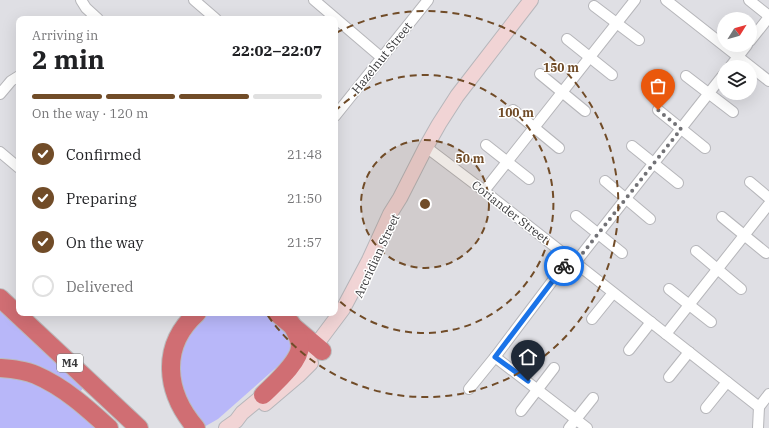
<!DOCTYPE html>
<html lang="en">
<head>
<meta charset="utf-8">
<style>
	:root { --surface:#fff; --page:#f2f2f2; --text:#202124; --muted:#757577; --line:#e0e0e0; --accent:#714c28 }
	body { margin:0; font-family:"IBM Plex Serif",serif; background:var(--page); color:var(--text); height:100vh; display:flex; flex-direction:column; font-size:15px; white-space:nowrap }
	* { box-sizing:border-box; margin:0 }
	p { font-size:13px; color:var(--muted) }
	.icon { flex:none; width:22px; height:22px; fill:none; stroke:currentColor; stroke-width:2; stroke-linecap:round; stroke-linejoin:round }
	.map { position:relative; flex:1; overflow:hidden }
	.side { position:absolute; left:16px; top:16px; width:322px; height:300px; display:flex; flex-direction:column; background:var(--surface); border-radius:8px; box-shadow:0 4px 16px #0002 }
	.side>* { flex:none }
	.needle { width:26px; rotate:53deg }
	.fabs { position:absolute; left:717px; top:12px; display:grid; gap:8px }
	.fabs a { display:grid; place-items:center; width:40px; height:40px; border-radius:50%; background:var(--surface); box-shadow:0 4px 16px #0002; font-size:20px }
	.pin { position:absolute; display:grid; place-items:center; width:34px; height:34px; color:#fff; margin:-41px -17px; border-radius:50% 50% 50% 0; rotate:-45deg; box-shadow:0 0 4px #0007 }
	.pin .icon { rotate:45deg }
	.courier { position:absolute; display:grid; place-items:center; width:40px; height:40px; margin:-20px; border:3px solid #1a73e8; border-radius:50%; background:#fff; color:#222; box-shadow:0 1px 5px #0007 }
	.overview em { font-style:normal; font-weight:700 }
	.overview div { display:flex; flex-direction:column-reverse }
	.overview { display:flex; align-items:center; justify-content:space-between; height:68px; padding:0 16px }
	h1 { font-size:26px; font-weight:700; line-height:30px }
	.bar { display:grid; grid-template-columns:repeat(4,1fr); gap:6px 4px; align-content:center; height:48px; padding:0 16px }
	.bar i { height:5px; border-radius:3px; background:var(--line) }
	.bar .active { background:var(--accent) }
	.bar p { grid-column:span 4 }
	ol { padding:0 16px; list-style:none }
	li { display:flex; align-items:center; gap:12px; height:44px }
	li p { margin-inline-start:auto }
	li .icon { padding:4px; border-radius:50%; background:var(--accent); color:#fff; stroke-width:4 }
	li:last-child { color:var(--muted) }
	li i { width:22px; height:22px; border:2px solid var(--line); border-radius:50% }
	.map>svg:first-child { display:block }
	.green { fill:#b8b7f9 }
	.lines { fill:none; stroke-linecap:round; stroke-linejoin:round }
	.street-casing { stroke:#b6b6ba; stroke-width:12 }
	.secondary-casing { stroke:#b6b6ba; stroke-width:16 }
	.highway-casing { stroke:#bbbbbc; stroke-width:20 }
	.street { stroke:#fff; stroke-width:10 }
	.secondary { stroke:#f1d4d5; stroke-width:14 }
	.highway { stroke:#d06e73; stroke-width:18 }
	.done { stroke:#727276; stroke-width:4; stroke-dasharray:0 7.2 }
	.route { stroke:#1a73e8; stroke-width:5 }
	.ring { fill:none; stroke:#714c28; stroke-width:2; stroke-dasharray:7 5 }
	.labels { text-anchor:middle; stroke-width:3; stroke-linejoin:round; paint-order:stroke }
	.shield { fill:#fff; stroke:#747475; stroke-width:1 }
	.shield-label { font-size:11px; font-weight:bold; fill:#38383a }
	.street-label { font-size:12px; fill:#38383a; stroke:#fff }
	.centre { fill:#714c28; stroke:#fff; stroke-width:2 }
	.ring-label { font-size:12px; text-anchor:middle; font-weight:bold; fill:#714c28; stroke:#fff; stroke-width:3; stroke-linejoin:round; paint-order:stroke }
</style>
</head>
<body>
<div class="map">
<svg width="769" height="428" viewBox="0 0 769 428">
	<rect width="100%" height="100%" fill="#dfdfe4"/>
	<g class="green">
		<path d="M0,309l84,78 -4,5c-24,-19 -48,-34 -80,-32z"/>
		<polygon points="209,313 267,313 284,325 292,346 287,358 218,419 204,427 186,401 180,375 181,356 186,338 204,316"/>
		<polygon points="0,375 16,376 52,391 97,428 0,428"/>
	</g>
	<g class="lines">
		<defs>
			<g id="street">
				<polyline points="81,0 86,8 98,19"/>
				<polyline points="194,0 216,19"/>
				<polyline points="314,0 382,58"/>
				<polyline points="666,0 769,81"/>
				<polyline points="749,0 769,16"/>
				<polyline points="594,6 639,40"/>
				<polyline points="567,39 612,75"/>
				<polyline points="750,41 769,17"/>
				<polyline points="730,67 747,45"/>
				<polyline points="540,74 585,111"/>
				<polyline points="686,76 733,112"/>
				<polyline points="0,94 11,81 19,76"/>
				<polyline points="513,110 559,148"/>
				<polyline points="658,110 705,148"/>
				<polyline points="335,116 428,0"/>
				<polyline points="486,145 529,179"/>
				<polyline points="632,146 678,183"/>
				<polyline points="426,147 484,191 759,407"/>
				<polyline points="0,152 19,168"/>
				<polyline points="605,181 650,219"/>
				<polyline points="750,182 769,198"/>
				<polyline points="484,191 635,0"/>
				<polyline points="576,216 622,253"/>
				<polyline points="722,217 766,253"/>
				<polyline points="696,251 741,289"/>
				<polyline points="575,263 724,74"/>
				<polyline points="669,289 711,322"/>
				<polyline points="592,319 613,293"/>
				<polyline points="666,334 769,204"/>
				<polyline points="629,350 651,322"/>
				<polyline points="495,357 587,428"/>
				<polyline points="669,377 689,352"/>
				<polyline points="469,389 495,357 569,259"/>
				<polyline points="759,407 769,394"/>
				<polyline points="706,408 727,382"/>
				<polyline points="521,411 554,368"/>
				<polyline points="569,428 593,398"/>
				<polyline points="758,428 759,407"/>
			</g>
			<g id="secondary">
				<polyline points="295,367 316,345 343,309 369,260 390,214 400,198 426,147 439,124 457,96 531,0"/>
				<polyline points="265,404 298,376 311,363"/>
				<polyline points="226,428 236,421 242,413 271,389"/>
			</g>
			<g id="highway">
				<polyline points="0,298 139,428"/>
				<polyline points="277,313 322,351"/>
				<path d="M0,368c12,1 25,2 36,7 28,12 51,33 73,53"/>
				<path d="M263,395c11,-11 37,-33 37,-49 0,-8 -6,-16 -9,-23"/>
				<path d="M196,428c-31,-36 -36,-82 1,-115"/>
			</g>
		</defs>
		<use href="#street" class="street-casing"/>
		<use href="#secondary" class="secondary-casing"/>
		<use href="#highway" class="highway-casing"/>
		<use href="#street" class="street"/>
		<use href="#secondary" class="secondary"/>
		<use href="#highway" class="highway"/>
	</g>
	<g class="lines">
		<polyline class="done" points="564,266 569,259 575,263 681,129 658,110"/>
		<polyline class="route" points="528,381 495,357 564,266"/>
	</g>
	<circle cx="425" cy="204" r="64" fill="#714c28" fill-opacity=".12"/>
	<g class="ring">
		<circle cx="425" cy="204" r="64"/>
		<path d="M335 111A129 129 0 1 1 335 297"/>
		<path d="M336 33A193 193 0 1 1 266 313"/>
	</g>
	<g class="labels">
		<rect class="shield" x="57" y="354" width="26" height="18" rx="3"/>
		<g class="shield-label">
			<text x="70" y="367">M4</text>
		</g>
		<g class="street-label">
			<text transform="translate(382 58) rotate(-51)" y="4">Hazelnut Street</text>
			<text transform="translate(510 212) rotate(38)" y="4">Coriander Street</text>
			<text transform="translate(377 256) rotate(-65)" y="4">Arcridian Street</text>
		</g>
	</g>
	<circle cx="425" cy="204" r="6" class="centre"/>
	<g class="ring-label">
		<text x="561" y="72">150 m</text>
		<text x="516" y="117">100 m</text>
		<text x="470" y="163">50 m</text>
	</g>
</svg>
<div class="fabs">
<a><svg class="needle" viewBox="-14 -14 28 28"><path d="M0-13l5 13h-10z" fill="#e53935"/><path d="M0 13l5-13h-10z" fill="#757577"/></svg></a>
<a><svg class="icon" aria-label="layers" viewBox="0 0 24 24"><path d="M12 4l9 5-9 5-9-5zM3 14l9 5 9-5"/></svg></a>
</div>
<div class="pin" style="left:658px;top:110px;background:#ea580c"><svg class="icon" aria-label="bag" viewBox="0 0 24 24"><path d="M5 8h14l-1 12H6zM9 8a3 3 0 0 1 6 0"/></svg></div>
<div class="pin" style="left:528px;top:381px;background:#1f2937"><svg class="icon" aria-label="home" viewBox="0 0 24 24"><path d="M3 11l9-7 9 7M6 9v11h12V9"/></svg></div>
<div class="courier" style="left:564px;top:266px"><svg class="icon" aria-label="bike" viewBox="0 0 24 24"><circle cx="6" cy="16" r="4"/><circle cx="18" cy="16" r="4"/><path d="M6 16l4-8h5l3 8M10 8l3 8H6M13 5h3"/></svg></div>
<section class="side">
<div class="overview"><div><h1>2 min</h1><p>Arriving in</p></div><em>22:02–22:07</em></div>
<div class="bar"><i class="active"></i><i class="active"></i><i class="active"></i><i></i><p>On the way · 120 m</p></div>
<ol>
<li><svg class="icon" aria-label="check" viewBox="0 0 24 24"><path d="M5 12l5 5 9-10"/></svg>Confirmed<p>21:48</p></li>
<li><svg class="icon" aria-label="check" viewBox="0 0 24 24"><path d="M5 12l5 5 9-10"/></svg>Preparing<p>21:50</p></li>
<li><svg class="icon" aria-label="check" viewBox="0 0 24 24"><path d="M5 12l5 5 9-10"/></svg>On the way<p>21:57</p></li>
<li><i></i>Delivered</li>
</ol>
</section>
</div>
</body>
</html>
